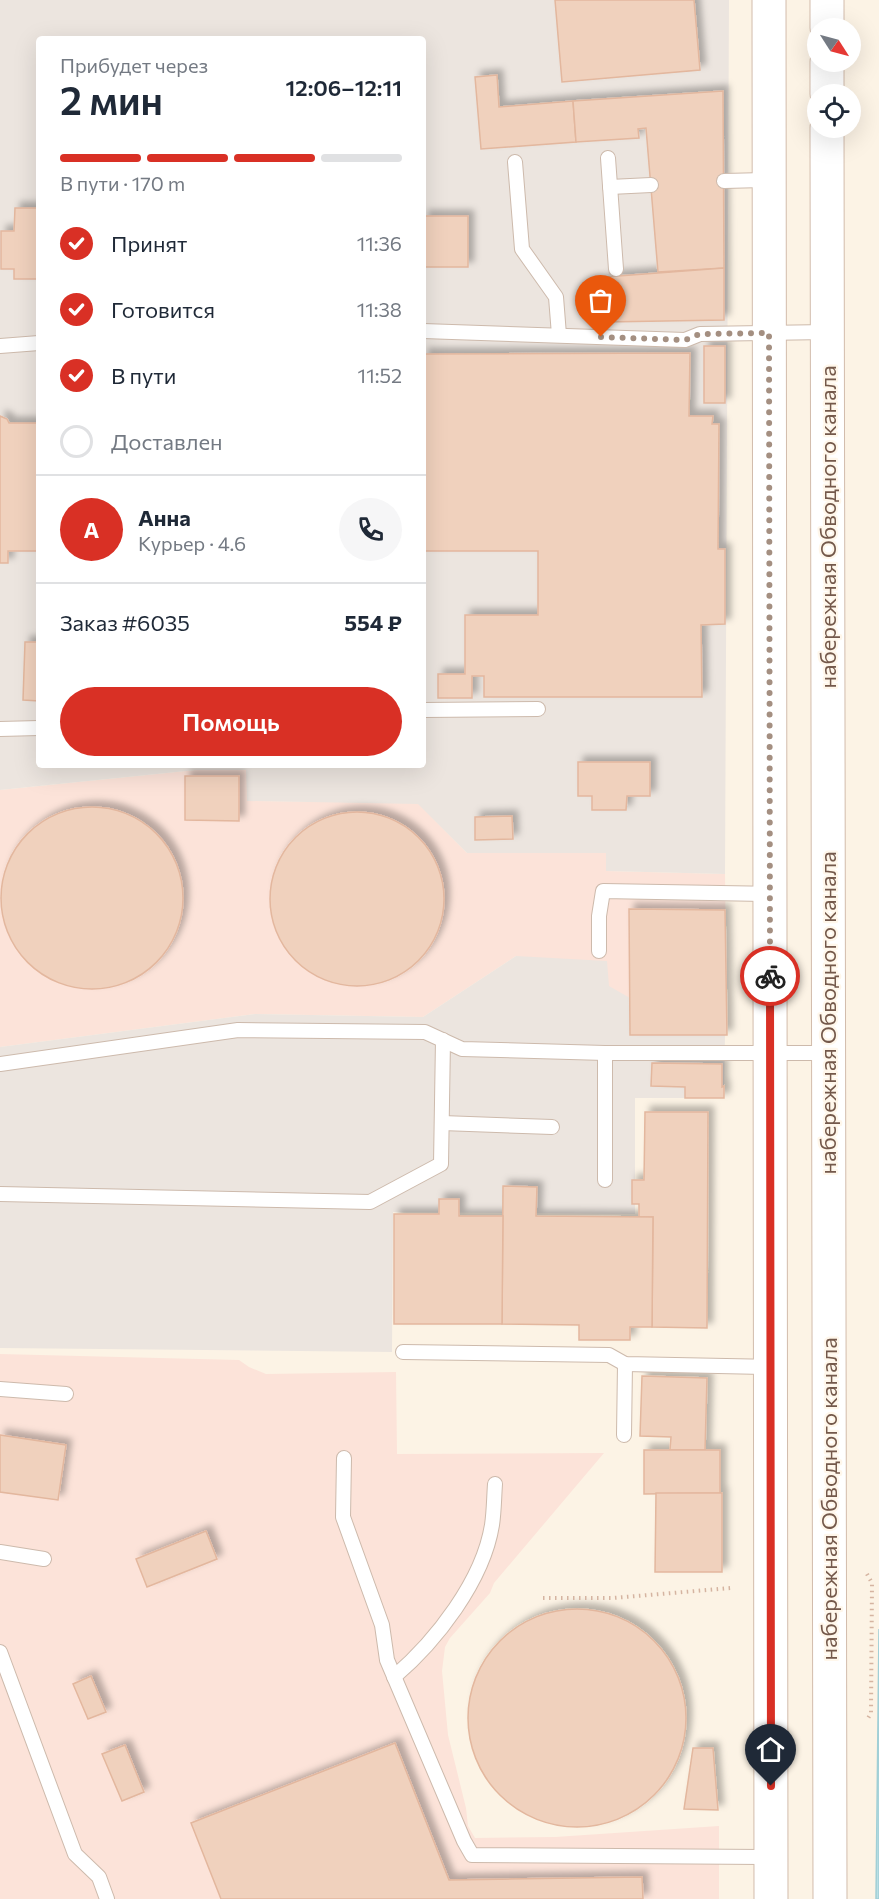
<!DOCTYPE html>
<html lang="ru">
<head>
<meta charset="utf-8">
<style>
	:root { --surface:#fff; --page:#f6f6f7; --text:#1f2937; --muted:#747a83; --line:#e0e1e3; --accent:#d93025 }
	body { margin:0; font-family:Commissioner,sans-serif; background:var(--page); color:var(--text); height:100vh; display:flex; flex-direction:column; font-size:22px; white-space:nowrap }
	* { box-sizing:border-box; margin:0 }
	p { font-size:20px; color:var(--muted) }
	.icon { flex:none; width:33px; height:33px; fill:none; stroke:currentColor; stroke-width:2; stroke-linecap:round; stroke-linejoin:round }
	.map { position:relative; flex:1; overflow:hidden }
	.panel { position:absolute; left:36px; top:36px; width:390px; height:732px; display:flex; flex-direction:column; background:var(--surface); border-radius:6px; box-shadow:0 6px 24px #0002 }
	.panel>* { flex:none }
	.needle { width:39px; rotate:126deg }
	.tools { position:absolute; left:807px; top:18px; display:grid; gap:12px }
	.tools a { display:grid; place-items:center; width:54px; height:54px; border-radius:50%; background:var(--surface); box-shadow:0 6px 24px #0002; font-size:30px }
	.pin { position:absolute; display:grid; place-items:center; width:51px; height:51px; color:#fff; margin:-62px -26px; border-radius:50% 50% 50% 0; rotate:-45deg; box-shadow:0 0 6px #0007 }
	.pin .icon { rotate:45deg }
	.courier { position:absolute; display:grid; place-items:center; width:60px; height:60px; margin:-30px; border:4px solid #d93025; border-radius:50%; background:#fff; color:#222; box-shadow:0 2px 8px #0007 }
	.summary em { font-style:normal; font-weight:600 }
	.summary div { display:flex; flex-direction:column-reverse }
	.summary { display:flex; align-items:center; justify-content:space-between; height:102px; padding:0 24px }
	h1 { font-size:39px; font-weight:600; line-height:45px }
	.bar { display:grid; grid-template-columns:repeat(4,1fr); gap:9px 6px; align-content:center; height:72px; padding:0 24px }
	.bar i { height:8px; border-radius:4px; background:var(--line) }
	.bar .on { background:var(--accent) }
	.bar p { grid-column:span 4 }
	.line { display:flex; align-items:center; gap:15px; padding:0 24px; border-top:2px solid var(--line) }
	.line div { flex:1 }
	.round { display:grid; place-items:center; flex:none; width:63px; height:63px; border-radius:32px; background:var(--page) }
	ol { padding:0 24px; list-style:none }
	li { display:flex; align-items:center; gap:18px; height:66px }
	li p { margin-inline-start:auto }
	li .icon { padding:6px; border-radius:50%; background:var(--accent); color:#fff; stroke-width:4 }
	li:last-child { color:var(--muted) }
	li i { width:33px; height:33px; border:3px solid var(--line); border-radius:50% }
	.action { display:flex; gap:12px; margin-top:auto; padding:12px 24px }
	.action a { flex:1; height:69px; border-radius:36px; background:var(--accent); color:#fff; font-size:24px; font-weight:600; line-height:69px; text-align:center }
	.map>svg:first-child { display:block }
	.commercial { fill:#fce3d9 }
	.industrial { fill:#ece5df; fill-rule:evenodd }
	.water { fill:#badfe5; stroke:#a1cfd6; stroke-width:1.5 }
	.building { fill:#f0d1bd; stroke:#e3b79e; stroke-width:1.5; filter:url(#shadow) }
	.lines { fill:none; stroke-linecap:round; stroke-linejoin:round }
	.service-casing { stroke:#cdbaac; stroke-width:16 }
	.secondary-casing { stroke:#d2bcac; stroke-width:35 }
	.path { stroke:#d5b4a1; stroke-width:4; stroke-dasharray:1.5 4.5; stroke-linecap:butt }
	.service { stroke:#fff; stroke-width:14 }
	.secondary { stroke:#fff; stroke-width:33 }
	.done { stroke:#a48f81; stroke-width:6; stroke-dasharray:0 10.8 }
	.route { stroke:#d93025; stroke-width:8 }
	.labels { text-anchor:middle; stroke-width:4.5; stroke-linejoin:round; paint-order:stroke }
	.street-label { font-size:22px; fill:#74594b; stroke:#fff7eb }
</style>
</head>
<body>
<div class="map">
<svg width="879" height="1899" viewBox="0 0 879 1899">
	<defs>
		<filter id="shadow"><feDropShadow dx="5.5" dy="-5.5" stdDeviation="3" flood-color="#0004"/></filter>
	</defs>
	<rect width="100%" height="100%" fill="#fcf3e5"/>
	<g class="commercial">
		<polygon points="196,770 247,770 247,801 418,803 467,853 607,853 606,871 725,874 727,1035 630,1035 630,998 516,956 423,1017 255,1014 0,1047 0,790"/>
		<polygon points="0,1354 239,1360 249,1367 266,1374 396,1372 397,1454 604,1453 494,1583 490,1593 450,1638 445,1647 442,1671 448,1735 466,1808 468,1826 475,1838 555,1837 719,1826 719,1899 0,1899"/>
	</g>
	<g class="industrial">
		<path d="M0,0h729l-4,874 -119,-3v-18h-139l-49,-49 -171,-3 -1,-31h-50l-196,20zM39,39h384v726h-384z"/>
		<polygon points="516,956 607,961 609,986 630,998 630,1035 725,1035 724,1098 635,1098 635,1214 393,1212 392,1352 0,1348 0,1047 255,1014 423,1017"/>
	</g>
	<polygon class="water" points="879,1629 879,1899 876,1899"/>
	<g class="building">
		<polygon points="555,0 694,0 700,70 562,82"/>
		<polygon points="497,75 499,107 573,101 576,142 481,149 475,77"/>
		<polygon points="723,91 724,268 658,272 646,128 638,129 639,138 576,142 573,101"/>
		<polygon points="15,208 39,208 39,279 14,279 14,269 1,269 1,231 14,231"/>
		<rect x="423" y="216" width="45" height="51"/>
		<polygon points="724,268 724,320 606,322 605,277"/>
		<rect x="704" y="346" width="21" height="57"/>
		<polygon points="690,353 689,416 713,416 712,424 719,424 718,549 725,549 725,624 701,625 702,697 484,697 484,676 472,676 472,698 438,698 438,674 465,674 465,615 538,615 538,551 423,551 423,354"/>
		<polygon points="39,379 39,551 8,551 8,563 0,563 0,416 7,419 9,423 39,423"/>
		<polygon points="25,642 39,642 39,701 23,700"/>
		<polygon points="578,762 650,762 650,796 627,796 626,810 592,810 592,796 578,796"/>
		<polygon points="185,776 239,776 239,821 185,820"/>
		<circle cx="92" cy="898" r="91"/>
		<circle cx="357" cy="899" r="87"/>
		<polygon points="512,816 513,839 475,840 475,817"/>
		<polygon points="629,909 725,910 727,1035 630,1035"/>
		<polygon points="652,1063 722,1064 722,1087 724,1086 724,1098 685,1098 685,1087 651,1086"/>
		<polygon points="645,1112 708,1112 707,1328 652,1327 653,1217 639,1217 639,1204 632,1204 632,1180 644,1180"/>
		<polygon points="503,1186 537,1187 536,1216 653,1217 652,1327 630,1327 630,1340 579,1340 579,1325 502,1324"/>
		<polygon points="439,1199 459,1199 459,1216 503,1216 502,1324 394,1324 394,1214 439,1214"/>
		<polygon points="642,1376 707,1378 705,1450 670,1450 671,1437 640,1436"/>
		<polygon points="0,1435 66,1445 58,1500 0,1492"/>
		<polygon points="644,1450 720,1450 720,1493 644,1494"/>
		<polygon points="656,1493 722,1493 722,1572 655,1572"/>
		<polygon points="206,1531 217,1559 147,1587 136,1559"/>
		<circle cx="577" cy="1718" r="109"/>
		<polygon points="91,1676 106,1712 88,1719 73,1684"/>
		<polygon points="395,1743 449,1880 642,1877 643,1899 221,1899 191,1823"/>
		<polygon points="125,1745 144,1792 122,1801 102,1754"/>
		<polygon points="693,1748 713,1748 718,1810 684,1809"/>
	</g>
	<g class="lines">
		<defs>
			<g id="service">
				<polyline points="608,158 616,269"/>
				<polyline points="515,162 522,249 556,297 559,335"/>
				<polyline points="724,181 769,180"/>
				<polyline points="610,187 651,185"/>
				<polyline points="423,331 685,340 700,334 828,332"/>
				<polyline points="0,346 39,343"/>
				<polyline points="423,710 538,709"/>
				<polyline points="0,729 39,728"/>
				<polyline points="599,951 599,916 603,891 771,894"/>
				<polyline points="0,1064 238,1030 425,1032 462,1049 605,1053 828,1053"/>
				<polyline points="442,1123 552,1127"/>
				<polyline points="605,1180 605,1053"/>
				<polyline points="0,1194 370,1202 441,1164 443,1040"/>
				<polyline points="403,1352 609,1355 625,1364 770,1367"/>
				<polyline points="0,1389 66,1394"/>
				<polyline points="624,1435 625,1364"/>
				<polyline points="344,1458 343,1517 382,1625 387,1660 464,1841 472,1855 771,1857"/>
				<polyline points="0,1552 44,1559"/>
				<polyline points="0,1652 75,1854 99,1877 107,1899"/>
				<path d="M394,1677c42,-36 89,-96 98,-152 2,-13 2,-27 3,-41"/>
			</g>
			<g id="secondary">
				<polyline points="769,0 771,1899"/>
				<polyline points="827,0 827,28"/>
				<polyline points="827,62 827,94"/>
				<polyline points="827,128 830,1899"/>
			</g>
		</defs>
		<use href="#service" class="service-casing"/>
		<use href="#secondary" class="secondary-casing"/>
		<g class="path">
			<polyline points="867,1574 872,1583 871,1713 867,1720"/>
			<polyline points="543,1598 613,1598 731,1588"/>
		</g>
		<use href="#service" class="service"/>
		<use href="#secondary" class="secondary"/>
	</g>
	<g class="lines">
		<polyline class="done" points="601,337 685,340 700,334 769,333 770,976"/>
		<polyline class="route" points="770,976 771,1786"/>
	</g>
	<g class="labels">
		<g class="street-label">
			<text transform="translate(828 527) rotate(-90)" y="8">набережная Обводного канала</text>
			<text transform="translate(828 1013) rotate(-90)" y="8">набережная Обводного канала</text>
			<text transform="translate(829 1499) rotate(-90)" y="8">набережная Обводного канала</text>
		</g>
	</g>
</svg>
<div class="tools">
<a><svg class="needle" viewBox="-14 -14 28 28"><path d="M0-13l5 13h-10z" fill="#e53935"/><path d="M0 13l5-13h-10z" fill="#747a83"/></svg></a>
<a><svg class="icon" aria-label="locate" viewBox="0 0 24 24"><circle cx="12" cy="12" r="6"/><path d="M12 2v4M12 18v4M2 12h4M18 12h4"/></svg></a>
</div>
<div class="pin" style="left:601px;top:337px;background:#ea580c"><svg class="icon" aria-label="bag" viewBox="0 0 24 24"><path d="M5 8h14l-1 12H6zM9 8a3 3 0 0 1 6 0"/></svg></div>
<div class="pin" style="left:771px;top:1786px;background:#1f2937"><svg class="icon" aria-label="home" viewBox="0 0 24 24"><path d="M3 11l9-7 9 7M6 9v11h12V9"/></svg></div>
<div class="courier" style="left:770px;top:976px"><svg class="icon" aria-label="bike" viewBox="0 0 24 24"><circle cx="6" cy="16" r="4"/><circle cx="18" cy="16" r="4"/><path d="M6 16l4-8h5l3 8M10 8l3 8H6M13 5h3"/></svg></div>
<section class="panel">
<div class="summary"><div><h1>2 мин</h1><p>Прибудет через</p></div><em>12:06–12:11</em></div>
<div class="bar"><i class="on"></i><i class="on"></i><i class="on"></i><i></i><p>В пути · 170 m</p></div>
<ol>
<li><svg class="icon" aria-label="check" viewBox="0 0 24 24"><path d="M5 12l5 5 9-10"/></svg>Принят<p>11:36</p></li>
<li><svg class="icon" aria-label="check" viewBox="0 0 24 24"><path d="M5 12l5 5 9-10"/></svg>Готовится<p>11:38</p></li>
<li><svg class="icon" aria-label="check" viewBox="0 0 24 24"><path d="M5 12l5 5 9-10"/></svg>В пути<p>11:52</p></li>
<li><i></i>Доставлен</li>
</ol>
<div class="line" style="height:108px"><b class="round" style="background:var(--accent);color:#fff">А</b><div><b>Анна</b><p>Курьер · 4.6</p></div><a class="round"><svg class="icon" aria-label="phone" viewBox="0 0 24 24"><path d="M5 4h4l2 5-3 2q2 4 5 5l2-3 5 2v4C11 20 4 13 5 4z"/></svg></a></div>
<div class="line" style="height:78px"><div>Заказ #6035</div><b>554 ₽</b></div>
<div class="action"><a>Помощь</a></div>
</section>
</div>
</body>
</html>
